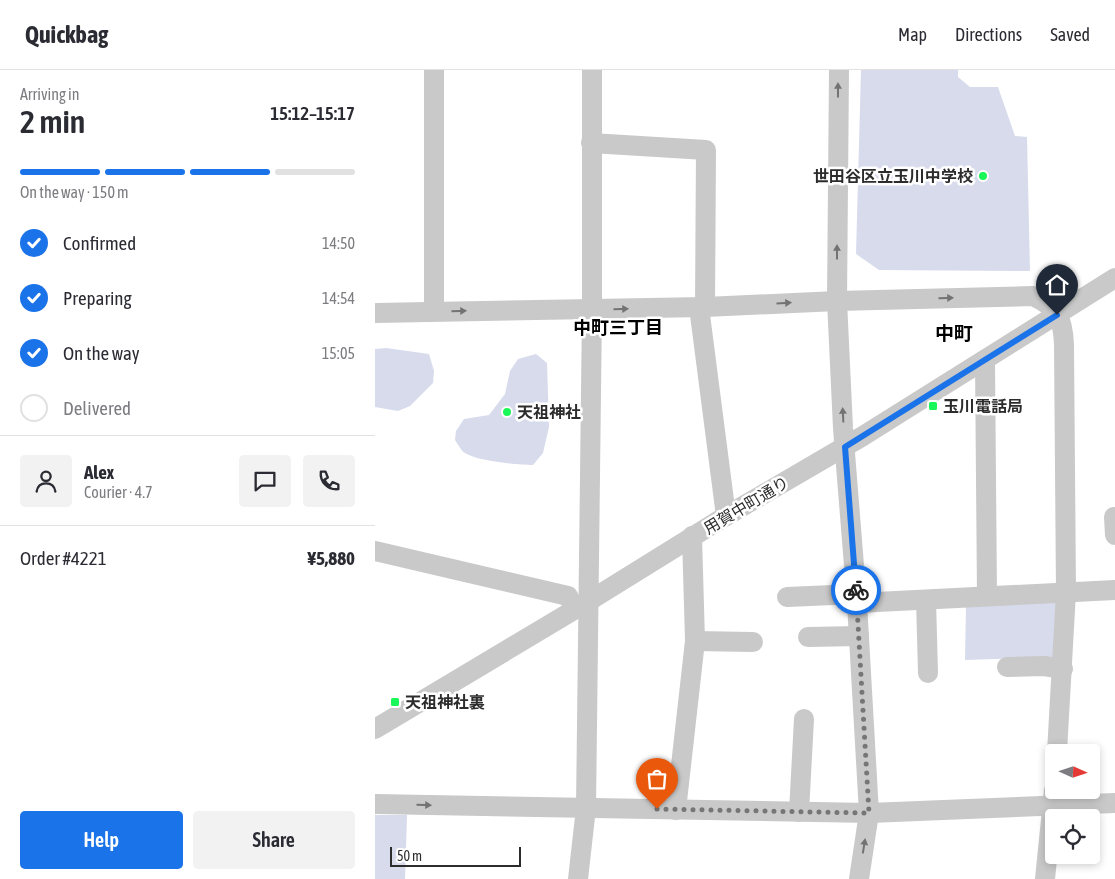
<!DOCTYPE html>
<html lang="en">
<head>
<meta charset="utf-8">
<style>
	:root { --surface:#fff; --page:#f2f2f3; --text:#2b2b33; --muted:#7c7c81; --line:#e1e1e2; --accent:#1a73e8 }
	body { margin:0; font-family:"Asap Condensed","Noto Sans JP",sans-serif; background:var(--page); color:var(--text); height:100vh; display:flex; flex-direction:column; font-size:19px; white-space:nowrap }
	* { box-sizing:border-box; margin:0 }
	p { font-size:16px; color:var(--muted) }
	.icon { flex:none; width:28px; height:28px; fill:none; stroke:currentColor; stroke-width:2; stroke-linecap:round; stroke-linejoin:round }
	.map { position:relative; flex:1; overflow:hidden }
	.side { display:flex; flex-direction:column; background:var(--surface); width:375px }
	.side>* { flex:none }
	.needle { width:32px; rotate:93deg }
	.buttons { position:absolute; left:670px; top:674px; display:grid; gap:10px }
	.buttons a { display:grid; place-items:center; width:55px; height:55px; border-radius:5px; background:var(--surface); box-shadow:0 2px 8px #0003; font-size:25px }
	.scale { position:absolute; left:15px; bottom:12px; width:131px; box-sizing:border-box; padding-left:5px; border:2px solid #2c2c2c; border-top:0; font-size:14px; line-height:18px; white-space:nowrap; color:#2c2c2c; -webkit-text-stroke:4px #fff; paint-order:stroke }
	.pin { position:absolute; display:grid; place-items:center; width:42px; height:42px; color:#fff; margin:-51px -21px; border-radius:50% 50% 50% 0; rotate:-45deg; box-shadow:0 0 5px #0007 }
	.pin .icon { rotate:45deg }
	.courier { position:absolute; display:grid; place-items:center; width:50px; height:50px; margin:-25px; border:4px solid #1a73e8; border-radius:50%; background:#fff; color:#222; box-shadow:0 1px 6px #0007 }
	.headline em { font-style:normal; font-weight:600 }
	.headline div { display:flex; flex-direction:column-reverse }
	.headline { display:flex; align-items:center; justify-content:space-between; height:85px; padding:0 20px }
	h1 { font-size:32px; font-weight:600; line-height:38px }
	.bar { display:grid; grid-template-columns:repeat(4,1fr); gap:8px 5px; align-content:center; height:60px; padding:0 20px }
	.bar i { height:6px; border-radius:4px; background:var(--line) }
	.bar .selected { background:var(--accent) }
	.bar p { grid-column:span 4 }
	.line { display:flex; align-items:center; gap:12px; padding:0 20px; border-top:1px solid var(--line) }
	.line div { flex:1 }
	.round { display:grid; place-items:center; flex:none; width:52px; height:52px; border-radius:5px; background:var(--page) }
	ol { padding:0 20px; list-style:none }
	li { display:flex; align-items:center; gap:15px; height:55px }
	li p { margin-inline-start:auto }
	li .icon { padding:5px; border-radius:50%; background:var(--accent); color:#fff; stroke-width:4 }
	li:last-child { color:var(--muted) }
	li i { width:28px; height:28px; border:2px solid var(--line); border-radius:50% }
	.cta { display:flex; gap:10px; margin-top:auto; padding:10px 20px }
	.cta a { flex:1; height:58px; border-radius:5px; background:var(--accent); color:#fff; font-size:20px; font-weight:600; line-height:58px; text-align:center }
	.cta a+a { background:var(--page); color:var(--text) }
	header { display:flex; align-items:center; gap:30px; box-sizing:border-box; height:70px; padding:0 25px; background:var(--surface); border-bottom:1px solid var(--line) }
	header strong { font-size:24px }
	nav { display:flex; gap:28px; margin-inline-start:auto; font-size:18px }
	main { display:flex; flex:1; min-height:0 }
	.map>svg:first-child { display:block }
	.green { fill:#d7dbec }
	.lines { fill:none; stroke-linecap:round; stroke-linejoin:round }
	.minor { stroke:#c9c9c9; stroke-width:20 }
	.oneway { fill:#737373 }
	.done { stroke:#767676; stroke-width:5; stroke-dasharray:0 9 }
	.route { stroke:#1a73e8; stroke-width:6 }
	.poi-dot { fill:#1af758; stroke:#fff; stroke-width:2 }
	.labels { text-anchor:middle; stroke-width:5; stroke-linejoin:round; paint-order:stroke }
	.poi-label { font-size:16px; font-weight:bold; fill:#2c2c2c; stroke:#fff; text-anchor:start }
	.street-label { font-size:16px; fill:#2c2c2c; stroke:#fff }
	.neighbourhood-label { font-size:18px; font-weight:bold; fill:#000; stroke:#fff }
	.quarter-label { font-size:19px; font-weight:bold; fill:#000; stroke:#fff }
</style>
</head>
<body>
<header>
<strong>Quickbag</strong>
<nav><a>Map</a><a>Directions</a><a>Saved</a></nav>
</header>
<main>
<section class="side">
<div class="headline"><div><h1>2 min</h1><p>Arriving in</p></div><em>15:12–15:17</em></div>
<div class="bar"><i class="selected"></i><i class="selected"></i><i class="selected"></i><i></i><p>On the way · 150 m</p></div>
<ol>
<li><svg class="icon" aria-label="check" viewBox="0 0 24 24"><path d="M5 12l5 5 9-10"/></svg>Confirmed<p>14:50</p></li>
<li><svg class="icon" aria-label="check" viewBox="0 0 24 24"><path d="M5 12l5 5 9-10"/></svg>Preparing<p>14:54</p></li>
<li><svg class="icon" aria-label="check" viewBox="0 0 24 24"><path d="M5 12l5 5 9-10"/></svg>On the way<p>15:05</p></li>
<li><i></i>Delivered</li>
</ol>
<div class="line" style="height:90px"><a class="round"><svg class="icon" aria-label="person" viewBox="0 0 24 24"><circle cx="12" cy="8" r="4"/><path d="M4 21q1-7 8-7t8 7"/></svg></a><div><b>Alex</b><p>Courier · 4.7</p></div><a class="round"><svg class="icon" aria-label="chat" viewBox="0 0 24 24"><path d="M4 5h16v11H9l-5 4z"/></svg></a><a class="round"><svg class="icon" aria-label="phone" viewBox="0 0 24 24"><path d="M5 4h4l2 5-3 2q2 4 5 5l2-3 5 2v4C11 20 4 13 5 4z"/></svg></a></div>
<div class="line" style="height:65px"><div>Order #4221</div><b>¥5,880</b></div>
<div class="cta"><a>Help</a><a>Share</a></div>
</section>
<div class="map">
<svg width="740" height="809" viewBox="0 0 740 809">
	<rect width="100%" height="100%" fill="#fff"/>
	<g class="green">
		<polygon points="486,0 583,0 583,7 595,17 623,17 640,66 652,67 655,201 504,200 481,184"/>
		<polygon points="11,278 54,284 59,301 58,313 35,336 23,341 0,337 0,279"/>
		<path d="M161,284l11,9 2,64 -6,26 -10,12c-15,0 -56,-4 -68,-12 -4,-2 -7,-9 -10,-13l1,-9 8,-12 25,-4 16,-21 5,-23 8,-12z"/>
		<polygon points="681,532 680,587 590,590 591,536"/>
		<polygon points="0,745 32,745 30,809 0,809"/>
	</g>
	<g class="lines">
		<g class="minor">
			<polyline points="464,0 462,231 468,358 482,533 494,743 484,809"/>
			<polyline points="216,73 331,80 330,237"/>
			<polyline points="324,237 351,446"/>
			<polyline points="59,241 59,0"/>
			<path d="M0,243l330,-6 132,-6 196,-5c25,12 30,22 31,49l2,247 -9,160"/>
			<polyline points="610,291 612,526"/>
			<polyline points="739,447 740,465"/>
			<polyline points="0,481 193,526 200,539"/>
			<polyline points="412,527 481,524"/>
			<polyline points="551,530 553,603"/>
			<polyline points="482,533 740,520"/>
			<polyline points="433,567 484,566"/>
			<polyline points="320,571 378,572"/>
			<polyline points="632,597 669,596 688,599"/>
			<polyline points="0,659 214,531 351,446 488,366 740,208"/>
			<polyline points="0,734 494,743 740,733"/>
			<polyline points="301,740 320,571 317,466"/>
			<polyline points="424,742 429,649"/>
			<polyline points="203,809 211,738 217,239 217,0"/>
			<polyline points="670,809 679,720"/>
		</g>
	</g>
	<defs><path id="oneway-solid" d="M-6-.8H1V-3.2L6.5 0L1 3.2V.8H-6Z" transform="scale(1.25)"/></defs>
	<g class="oneway">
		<use href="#oneway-solid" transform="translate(463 20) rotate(-90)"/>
		<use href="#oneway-solid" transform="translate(462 182) rotate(-90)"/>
		<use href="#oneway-solid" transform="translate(571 228) rotate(-1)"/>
		<use href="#oneway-solid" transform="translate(409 233) rotate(-3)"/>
		<use href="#oneway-solid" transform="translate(246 239) rotate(-1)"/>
		<use href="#oneway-solid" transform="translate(84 241) rotate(-1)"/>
		<use href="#oneway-solid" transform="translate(468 345) rotate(-93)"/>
		<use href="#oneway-solid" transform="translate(49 735) rotate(1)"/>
		<use href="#oneway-solid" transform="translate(489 776) rotate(-81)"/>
	</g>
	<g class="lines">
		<polyline class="done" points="282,739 494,743 481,520"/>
		<polyline class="route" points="481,520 470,377 682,245"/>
	</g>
	<g class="poi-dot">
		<circle cx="608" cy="106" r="5"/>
		<rect x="553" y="331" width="10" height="10" rx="2.5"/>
		<circle cx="132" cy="342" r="5"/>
		<rect x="15" y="627" width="10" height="10" rx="2.5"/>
	</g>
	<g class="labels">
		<g class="poi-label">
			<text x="598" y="112" text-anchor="end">世田谷区立玉川中学校</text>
			<text x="568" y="342">玉川電話局</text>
			<text x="142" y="348">天祖神社</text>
			<text x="30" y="638">天祖神社裏</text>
		</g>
		<g class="street-label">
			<text transform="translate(371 435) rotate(-31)" y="6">用賀中町通り</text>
		</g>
		<g class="neighbourhood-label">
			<text x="243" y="264">中町三丁目</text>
		</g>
		<g class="quarter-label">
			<text x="579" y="270">中町</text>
		</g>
	</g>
</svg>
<div class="buttons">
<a><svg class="needle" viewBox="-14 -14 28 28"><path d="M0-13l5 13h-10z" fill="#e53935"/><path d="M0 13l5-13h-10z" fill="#7c7c81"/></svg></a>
<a><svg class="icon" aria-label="locate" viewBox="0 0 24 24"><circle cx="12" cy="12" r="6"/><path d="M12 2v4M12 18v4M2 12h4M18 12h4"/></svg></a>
</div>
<div class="scale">50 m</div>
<div class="pin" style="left:282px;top:739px;background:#ea580c"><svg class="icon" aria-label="bag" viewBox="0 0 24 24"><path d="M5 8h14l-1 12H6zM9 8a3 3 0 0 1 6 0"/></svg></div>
<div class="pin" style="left:682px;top:245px;background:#1f2937"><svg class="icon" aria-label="home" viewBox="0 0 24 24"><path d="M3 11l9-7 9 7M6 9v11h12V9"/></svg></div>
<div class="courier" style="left:481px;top:520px"><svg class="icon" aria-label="bike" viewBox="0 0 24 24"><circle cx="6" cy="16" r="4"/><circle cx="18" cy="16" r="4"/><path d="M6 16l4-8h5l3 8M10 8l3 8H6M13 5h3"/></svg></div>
</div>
</main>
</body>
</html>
